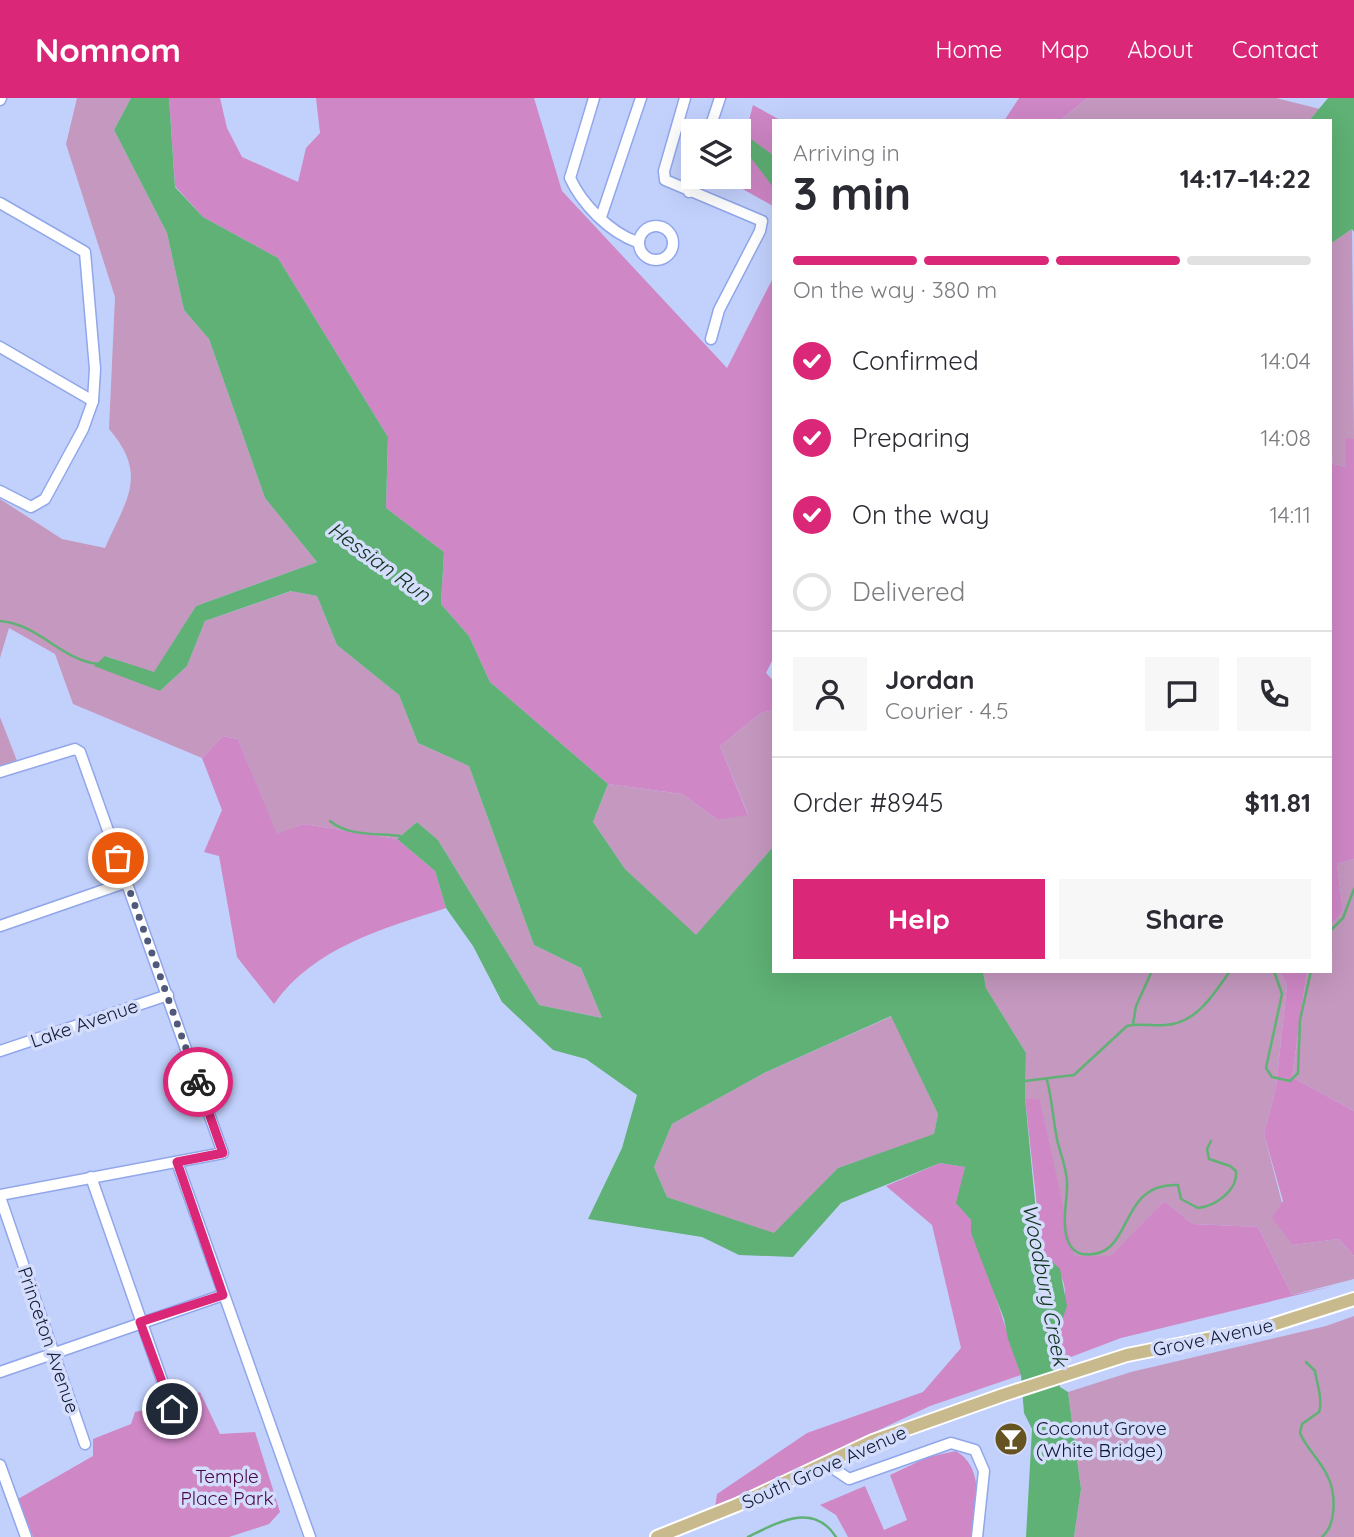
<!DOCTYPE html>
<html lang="en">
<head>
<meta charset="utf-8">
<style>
	:root { --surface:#fff; --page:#f7f7f7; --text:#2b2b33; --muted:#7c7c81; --line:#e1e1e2; --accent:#db2777 }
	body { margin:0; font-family:Quicksand,sans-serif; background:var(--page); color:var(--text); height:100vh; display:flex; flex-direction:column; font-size:26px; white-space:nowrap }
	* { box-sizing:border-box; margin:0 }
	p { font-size:23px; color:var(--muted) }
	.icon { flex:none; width:38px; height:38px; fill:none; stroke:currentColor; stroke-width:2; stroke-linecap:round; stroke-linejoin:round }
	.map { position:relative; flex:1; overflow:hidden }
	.side { position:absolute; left:772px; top:21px; width:560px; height:854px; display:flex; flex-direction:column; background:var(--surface); border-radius:0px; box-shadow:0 7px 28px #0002 }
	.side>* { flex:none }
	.fabs { position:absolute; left:681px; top:21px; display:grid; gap:14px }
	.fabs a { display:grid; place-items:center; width:70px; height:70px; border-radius:0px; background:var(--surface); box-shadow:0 7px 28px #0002; font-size:35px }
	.pin { position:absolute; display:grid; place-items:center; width:60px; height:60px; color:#fff; margin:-30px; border:4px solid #fff; border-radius:50%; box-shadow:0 2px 7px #0007 }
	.courier { position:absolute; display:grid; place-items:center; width:70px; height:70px; margin:-35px; border:5px solid #db2777; border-radius:50%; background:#fff; color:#222; box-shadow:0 2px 9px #0007 }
	.head em { font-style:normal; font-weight:700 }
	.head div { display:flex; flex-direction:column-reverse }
	.head { display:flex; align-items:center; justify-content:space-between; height:119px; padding:0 21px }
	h1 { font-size:46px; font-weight:700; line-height:52px }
	.bar { display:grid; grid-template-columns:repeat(4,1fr); gap:10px 7px; align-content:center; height:84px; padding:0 21px }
	.bar i { height:9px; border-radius:5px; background:var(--line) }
	.bar .active { background:var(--accent) }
	.bar p { grid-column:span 4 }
	.line { display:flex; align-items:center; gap:18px; padding:0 21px; border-top:2px solid var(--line) }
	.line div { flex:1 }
	.round { display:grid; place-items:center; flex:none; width:74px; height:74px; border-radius:0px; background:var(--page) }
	ol { padding:0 21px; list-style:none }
	li { display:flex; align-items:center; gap:21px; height:77px }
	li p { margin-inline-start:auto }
	li .icon { padding:7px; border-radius:50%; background:var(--accent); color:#fff; stroke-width:4 }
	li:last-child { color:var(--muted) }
	li i { width:38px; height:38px; border:4px solid var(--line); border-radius:50% }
	.primary-button { display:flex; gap:14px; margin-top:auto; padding:14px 21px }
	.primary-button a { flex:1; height:80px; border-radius:0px; background:var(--accent); color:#fff; font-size:28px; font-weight:700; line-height:80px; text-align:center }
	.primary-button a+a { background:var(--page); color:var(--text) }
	header { display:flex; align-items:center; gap:42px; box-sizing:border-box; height:98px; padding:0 35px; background:var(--accent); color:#fff }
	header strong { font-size:33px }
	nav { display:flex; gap:38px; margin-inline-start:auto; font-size:24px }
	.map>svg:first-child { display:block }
	.green { fill:#c598bf }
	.forest { fill:#cf87c6 }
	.water { fill:#5fb175; fill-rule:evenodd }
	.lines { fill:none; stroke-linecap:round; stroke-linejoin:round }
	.stream { stroke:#5fb175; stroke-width:2.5 }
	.minor-casing { stroke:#91a6eb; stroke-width:13 }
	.major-casing { stroke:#fff; stroke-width:16 }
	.minor { stroke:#fff; stroke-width:10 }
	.major { stroke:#c9ba8e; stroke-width:12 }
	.done { stroke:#50597a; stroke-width:7; stroke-dasharray:0 12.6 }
	.route { stroke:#db2777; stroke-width:9 }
	.labels { text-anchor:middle; stroke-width:7; stroke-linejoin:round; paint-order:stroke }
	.street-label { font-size:19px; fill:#131934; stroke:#d4defc }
	.poi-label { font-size:19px; fill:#131934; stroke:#d4defc; text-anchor:start }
	.park-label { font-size:19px; fill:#490645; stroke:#d4defc }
	.water-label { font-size:21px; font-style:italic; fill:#10331b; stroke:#d4defc }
</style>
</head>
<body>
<header>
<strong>Nomnom</strong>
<nav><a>Home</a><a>Map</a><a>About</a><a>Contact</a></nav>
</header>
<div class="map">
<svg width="1354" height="1439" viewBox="0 0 1354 1439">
	<rect width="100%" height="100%" fill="#c2d1fc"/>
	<g class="green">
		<path d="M77,0h54l-17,32 53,103 17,77 25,29 56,159 52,64 -121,44 -42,67 -48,-17 54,35 27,-25 18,-45 87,-30 25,5 20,49 62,50 19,48 51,23 65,179 47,23 21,50 -63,-13 -101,-165 -21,-18 -20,17 -93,-15 -27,11 -39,-96 -15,-3 -21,22 -129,-54 -18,-50 -46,-26 -9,30v-159l62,40 43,9c21,-48 44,-73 4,-119l6,-132 -49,-153z"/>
		<polygon points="1088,0 1276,0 1320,11 1309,23 1059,23"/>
		<polygon points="1352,131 1354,341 1346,341 1346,369 1330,365 1330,146"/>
		<polygon points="773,612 773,749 696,838 625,771 593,724 608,686 682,696 718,722 748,716 720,648 761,615"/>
		<polygon points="0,619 19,668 0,676"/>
		<polygon points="1354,761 1354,1013 1292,979 1307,873 1330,873 1330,828 1343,813 1337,766"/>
		<polygon points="983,873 1279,873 1287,887 1276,989 1264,1036 1293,1147 1339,1141 1354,1158 1354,1181 1292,1197 1258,1129 1193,1126 1164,1103 1111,1159 1073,1158 1040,1003 1025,1000 1026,955 986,890"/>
		<polygon points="892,918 938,1016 934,1037 838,1070 774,1136 667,1099 654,1069 672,1026 764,975"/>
		<polygon points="1354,1218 1354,1439 1074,1439 1081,1391 1068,1294 1131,1274 1326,1228"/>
	</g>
	<g class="forest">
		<polygon points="169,0 220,0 227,30 242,59 298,84 306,50 320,35 316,0 534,0 562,93 727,270 773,180 774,559 766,575 773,582 773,612 761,615 720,648 748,717 718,722 682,696 608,686 490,584 469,538 441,506 444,454 386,410 388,339 278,160 203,119 175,88"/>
		<polygon points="1019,0 1088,0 1059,23 1004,23"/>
		<polygon points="753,7 782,23 774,23 773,108 732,85 733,79 738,79 739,60"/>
		<polygon points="1346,340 1354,341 1354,761 1337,766 1343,813 1330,828 1330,365 1346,369"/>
		<path d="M223,638l15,3 39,95 27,-10 93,15 38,32 11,37c-63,21 -132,39 -172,96l-37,-47 -18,-101 -15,-4 18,-42 -20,-52z"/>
		<polygon points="1279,873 1307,873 1292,979 1354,1013 1354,1158 1339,1141 1293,1147 1272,1120 1283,1103 1264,1036 1276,989 1287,887"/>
		<path d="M1025,1000l15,2 34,156h37l53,-55 29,23 65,3 34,68 42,-9 -213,52 -66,25c5,-13 2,-25 5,-38 8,-35 9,-47 -18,-73z"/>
		<polygon points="940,1065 965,1069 957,1105 971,1122 971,1135 988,1175 1021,1277 930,1308 715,1409 717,1396 807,1335 923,1294 961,1250 932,1127 886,1088"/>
		<polygon points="200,1294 220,1336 255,1334 280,1414 269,1426 229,1439 33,1439 18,1401 93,1358 93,1341 131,1326 135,1314 162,1308 176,1316 181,1301"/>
		<path d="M956,1353c29,17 21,57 16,86h-124l-12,-22 -16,-10 45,-19 19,44 23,-10 -17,-45 38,-18z"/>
	</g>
	<g class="water">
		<path d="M131,0h38l6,89 28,30 75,41 110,179 -2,71 58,44 -3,52 28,32 21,46 118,102 -15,38 32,47 71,66 77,-88 1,124h209l3,17 40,65 -1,45 12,124 5,30 18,17 7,37 -7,20 -5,37 5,24 8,5 13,97 -7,48h-48l6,-108 -8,-16 -3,-38 -13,-36 -4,-20 -33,-86v-13l-15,-17 9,-36 -25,-4 -99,40 -48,54 -54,-2 -37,-18 -114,-18 34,-71 15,-53 -51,-36 -33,-9 -51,-48 -29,-56 -27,-38 -11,-37 -38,-32 20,-17 21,18 101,165 63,13 -21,-50 -47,-23 -65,-179 -51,-23 -19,-48 -62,-50 -20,-49 -26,-5 -86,30 -18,45 -27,25 -66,-25 11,-10 49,16 42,-66 121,-44 -52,-64 -56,-159 -25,-29 -17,-77 -53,-103zM891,918l47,98 -4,20 -96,34 -64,65 -107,-36 -13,-30 18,-43 92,-51z"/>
		<polygon points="1328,0 1354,0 1354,134 1352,131 1330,146 1330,23 1309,23"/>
		<polygon points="751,41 773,57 773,89 748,56 746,45"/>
	</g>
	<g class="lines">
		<g class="stream">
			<path d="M0,523c39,3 62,40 99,43"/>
			<path d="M330,723c19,16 48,12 70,15"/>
			<polyline points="1330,833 1343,820 1354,791"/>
			<polyline points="1274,873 1282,896 1266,970 1272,979 1290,983 1298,975 1300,922 1311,873"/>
			<polyline points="1133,926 1136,908 1152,873"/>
			<path d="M1047,982c5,19 6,39 10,59 3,14 9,27 10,42 1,17 -5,36 -1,54 2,8 7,17 16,19 54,7 33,-72 96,-69l3,14 17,9c18,-2 40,-18 38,-37l-6,-5 -21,-7 -2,-10 4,-8"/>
			<path d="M1025,983l49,-6 53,-49c13,-3 25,0 38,-1 31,-1 49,-31 65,-54"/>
			<path d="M1306,1264l9,9c2,13 8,29 4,41l-17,12 -2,9c6,15 20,27 27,42 9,17 10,49 -5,62"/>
			<path d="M748,1439c29,-14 65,-36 88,0"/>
		</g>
		<defs>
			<g id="minor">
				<path d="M594,0l-24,80c12,26 39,54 67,64"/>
				<polyline points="685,0 664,73 665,82 762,123 760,133 719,212 711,241"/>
				<polyline points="0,2 1,0"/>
				<polyline points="709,33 720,0"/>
				<polyline points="689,94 694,79"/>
				<polyline points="0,105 85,154 95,271 93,303 83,331 45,401 31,409 0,393"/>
				<polyline points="601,119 641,0"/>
				<circle cx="656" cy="145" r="17"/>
				<polyline points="0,249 93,303"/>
				<polyline points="0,674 75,651 80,654 223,1055 0,1097"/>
				<polyline points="0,828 127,784"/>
				<polyline points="0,953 168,897"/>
				<polyline points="177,1064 310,1439"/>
				<polyline points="91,1079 172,1311"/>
				<polyline points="0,1099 85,1346"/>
				<polyline points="0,1274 223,1197"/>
				<polyline points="825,1365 849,1381 951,1345 975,1352 984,1373 977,1439"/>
				<polyline points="0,1367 26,1439"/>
			</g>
			<polyline id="major" points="657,1439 737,1407 873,1343 1003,1297 1127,1257 1263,1230 1354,1201"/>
		</defs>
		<use href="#minor" class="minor-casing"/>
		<use href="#major" class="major-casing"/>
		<use href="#minor" class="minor"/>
		<use href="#major" class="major"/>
	</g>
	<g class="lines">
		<polyline class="done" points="118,760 198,984"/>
		<polyline class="route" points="172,1311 140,1224 223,1197 177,1064 223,1055 198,984"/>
	</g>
	<defs>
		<symbol id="bar-disc" viewBox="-11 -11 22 22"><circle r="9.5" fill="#655422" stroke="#d4defc"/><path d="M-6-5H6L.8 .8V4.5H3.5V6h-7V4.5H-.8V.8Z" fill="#fff"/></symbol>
	</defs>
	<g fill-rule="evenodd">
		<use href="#bar-disc" x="992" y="1322" width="38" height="38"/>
	</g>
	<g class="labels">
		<g class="street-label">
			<text transform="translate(84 925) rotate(-19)" y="7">Lake Avenue</text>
			<text transform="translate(1213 1239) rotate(-12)" y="7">Grove Avenue</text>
			<text transform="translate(49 1242) rotate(71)" y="7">Princeton Avenue</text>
			<text transform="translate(824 1369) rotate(-24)" y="7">South Grove Avenue</text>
		</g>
		<g class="poi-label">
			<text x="1036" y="1337">Coconut Grove<tspan x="1036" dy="22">(White Bridge)</tspan></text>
		</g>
		<g class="park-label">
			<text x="227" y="1385">Temple<tspan x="227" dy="22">Place Park</tspan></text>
		</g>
		<g class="water-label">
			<text transform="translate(379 464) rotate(36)" y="7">Hessian Run</text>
			<text transform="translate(1045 1187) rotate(79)" y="7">Woodbury Creek</text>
		</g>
	</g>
</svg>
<div class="fabs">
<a><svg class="icon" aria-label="layers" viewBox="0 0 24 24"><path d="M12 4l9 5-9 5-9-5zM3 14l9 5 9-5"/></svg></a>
</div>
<div class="pin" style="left:118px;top:760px;background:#ea580c"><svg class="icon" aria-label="bag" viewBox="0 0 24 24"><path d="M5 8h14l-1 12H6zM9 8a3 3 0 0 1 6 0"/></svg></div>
<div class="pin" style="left:172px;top:1311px;background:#1f2937"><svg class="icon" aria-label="home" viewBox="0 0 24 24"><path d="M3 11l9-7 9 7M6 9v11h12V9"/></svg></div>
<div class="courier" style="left:198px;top:984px"><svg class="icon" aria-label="bike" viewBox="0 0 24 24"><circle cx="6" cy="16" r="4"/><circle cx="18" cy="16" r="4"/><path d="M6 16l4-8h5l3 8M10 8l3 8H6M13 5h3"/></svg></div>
<section class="side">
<div class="head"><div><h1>3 min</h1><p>Arriving in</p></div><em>14:17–14:22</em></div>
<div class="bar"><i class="active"></i><i class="active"></i><i class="active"></i><i></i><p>On the way · 380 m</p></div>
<ol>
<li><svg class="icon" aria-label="check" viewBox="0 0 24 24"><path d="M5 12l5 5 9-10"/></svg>Confirmed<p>14:04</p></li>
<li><svg class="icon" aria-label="check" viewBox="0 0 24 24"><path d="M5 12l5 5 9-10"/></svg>Preparing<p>14:08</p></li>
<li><svg class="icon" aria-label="check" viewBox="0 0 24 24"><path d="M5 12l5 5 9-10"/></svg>On the way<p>14:11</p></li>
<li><i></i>Delivered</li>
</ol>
<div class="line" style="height:126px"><a class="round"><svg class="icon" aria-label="person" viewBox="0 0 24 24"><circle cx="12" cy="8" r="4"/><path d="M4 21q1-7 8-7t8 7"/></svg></a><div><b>Jordan</b><p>Courier · 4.5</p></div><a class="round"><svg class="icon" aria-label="chat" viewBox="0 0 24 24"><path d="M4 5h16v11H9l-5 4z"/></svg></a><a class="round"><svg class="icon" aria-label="phone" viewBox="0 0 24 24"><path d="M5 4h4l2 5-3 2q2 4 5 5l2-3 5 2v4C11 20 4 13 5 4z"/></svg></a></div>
<div class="line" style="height:91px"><div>Order #8945</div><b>$11.81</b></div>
<div class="primary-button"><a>Help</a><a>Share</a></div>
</section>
</div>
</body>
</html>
